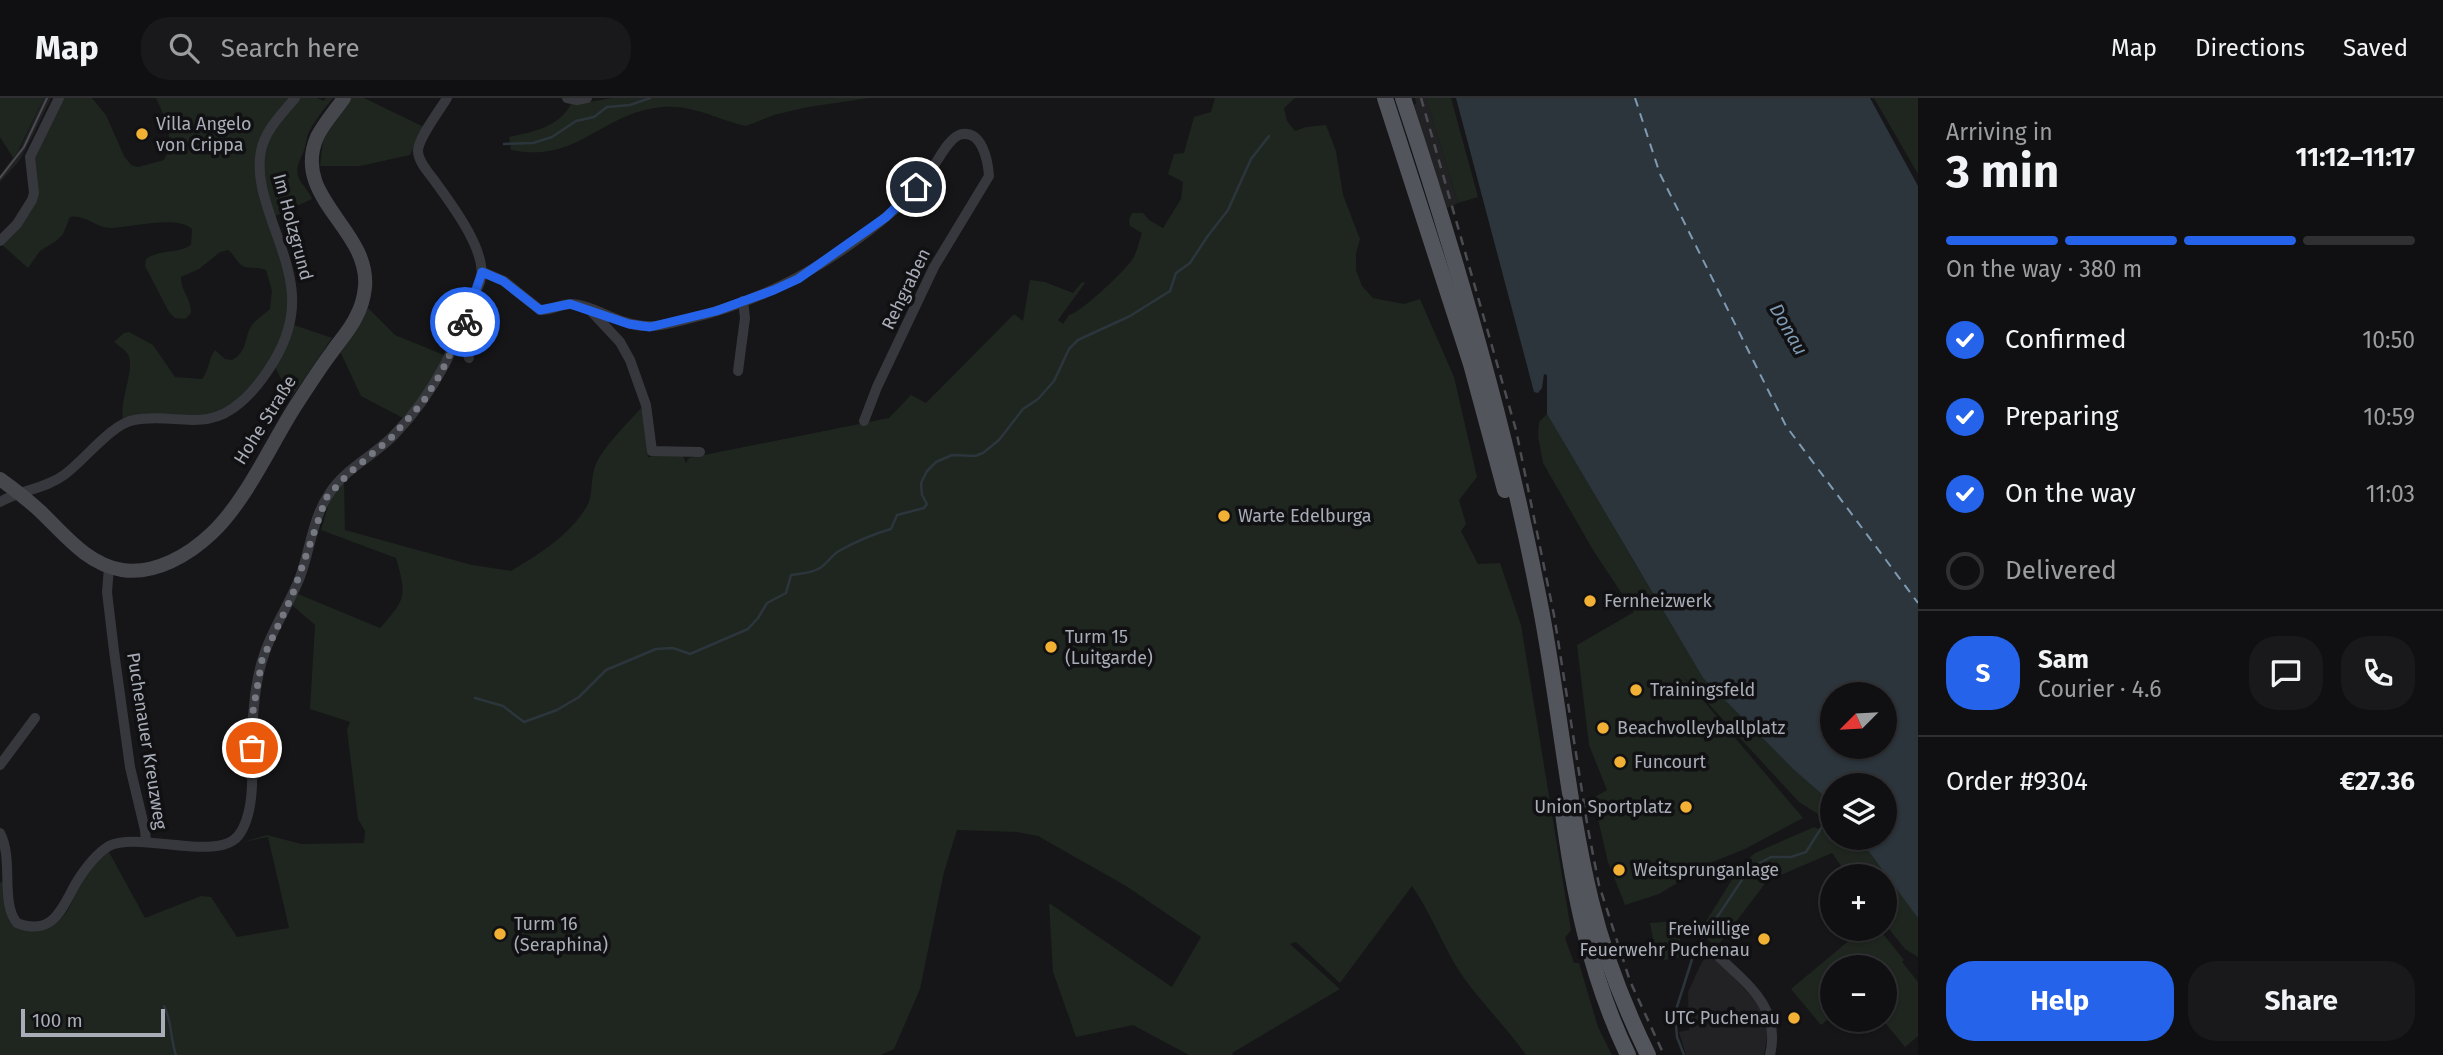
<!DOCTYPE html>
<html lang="en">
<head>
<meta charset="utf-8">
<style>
	:root { --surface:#101012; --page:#19191b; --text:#f1f3f6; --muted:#9c9d9f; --line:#303032; --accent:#2563eb }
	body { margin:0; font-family:"Fira Sans",sans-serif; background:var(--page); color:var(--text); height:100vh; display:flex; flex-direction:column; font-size:26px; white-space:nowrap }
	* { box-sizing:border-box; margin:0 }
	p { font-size:23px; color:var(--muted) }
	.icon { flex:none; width:38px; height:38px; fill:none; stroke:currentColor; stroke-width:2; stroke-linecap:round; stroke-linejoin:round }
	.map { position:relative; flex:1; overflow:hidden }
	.drawer { display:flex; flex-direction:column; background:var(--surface); width:525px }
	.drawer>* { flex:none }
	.needle { width:46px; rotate:246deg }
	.tools { position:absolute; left:1820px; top:584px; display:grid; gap:14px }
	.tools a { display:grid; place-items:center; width:77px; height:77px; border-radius:50%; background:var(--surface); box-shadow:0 2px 5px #0004,0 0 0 2px var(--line); font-size:35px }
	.scale { position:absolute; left:21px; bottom:18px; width:144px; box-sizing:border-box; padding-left:7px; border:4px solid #a8adb8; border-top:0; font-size:19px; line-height:24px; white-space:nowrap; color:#a8adb8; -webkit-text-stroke:5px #111113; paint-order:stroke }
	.pin { position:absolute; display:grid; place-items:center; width:60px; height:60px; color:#fff; margin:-30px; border:4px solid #fff; border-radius:50%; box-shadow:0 2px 7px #0007 }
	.courier { position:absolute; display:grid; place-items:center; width:70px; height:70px; margin:-35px; border:5px solid #2563eb; border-radius:50%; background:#fff; color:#222; box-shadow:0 2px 9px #0007 }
	.summary em { font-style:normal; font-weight:700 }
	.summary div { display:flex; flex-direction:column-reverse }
	.summary { display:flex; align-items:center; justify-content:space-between; height:119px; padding:0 28px }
	h1 { font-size:46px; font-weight:700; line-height:52px }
	.bar { display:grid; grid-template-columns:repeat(4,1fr); gap:10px 7px; align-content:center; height:84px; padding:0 28px }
	.bar i { height:9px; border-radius:5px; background:var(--line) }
	.bar .active { background:var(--accent) }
	.bar p { grid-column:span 4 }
	.line { display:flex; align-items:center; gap:18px; padding:0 28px; border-top:2px solid var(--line) }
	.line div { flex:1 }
	.round { display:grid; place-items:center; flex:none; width:74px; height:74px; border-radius:28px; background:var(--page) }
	ol { padding:0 28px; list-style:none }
	li { display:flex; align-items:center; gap:21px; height:77px }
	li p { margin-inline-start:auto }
	li .icon { padding:7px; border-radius:50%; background:var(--accent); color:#fff; stroke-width:4 }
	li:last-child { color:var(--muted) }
	li i { width:38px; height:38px; border:4px solid var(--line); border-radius:50% }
	.button { display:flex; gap:14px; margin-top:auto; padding:14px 28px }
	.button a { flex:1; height:80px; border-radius:28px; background:var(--accent); color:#fff; font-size:28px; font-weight:700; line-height:80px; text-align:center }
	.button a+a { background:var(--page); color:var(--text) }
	header { display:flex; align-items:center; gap:42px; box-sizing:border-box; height:98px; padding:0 35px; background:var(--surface); border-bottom:2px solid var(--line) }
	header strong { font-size:33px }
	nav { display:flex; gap:38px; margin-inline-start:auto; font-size:24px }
	.search { width:490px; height:63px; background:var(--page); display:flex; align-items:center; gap:18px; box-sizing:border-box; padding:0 24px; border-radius:28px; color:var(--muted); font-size:26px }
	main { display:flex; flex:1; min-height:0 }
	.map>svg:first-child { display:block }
	.built { fill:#222225 }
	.green { fill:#1e261f }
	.water { fill:#2c353c; fill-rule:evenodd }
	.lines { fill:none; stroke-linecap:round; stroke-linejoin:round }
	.stream { stroke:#2c353c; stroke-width:2.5 }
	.ferry { stroke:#7f9bb3; stroke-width:2; stroke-dasharray:9 7; stroke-linecap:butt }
	.street { stroke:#37383d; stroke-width:10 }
	.secondary { stroke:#45474d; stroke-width:14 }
	.primary { stroke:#53555c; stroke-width:16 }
	.tram { stroke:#4a4c52; stroke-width:2 }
	.rail { stroke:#4a4c52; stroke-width:2.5; stroke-dasharray:9 7; stroke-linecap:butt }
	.done { stroke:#757880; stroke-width:7; stroke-dasharray:0 12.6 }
	.route { stroke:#2563eb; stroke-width:9 }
	.poi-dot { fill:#f2b134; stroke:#111113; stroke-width:2.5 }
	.labels { text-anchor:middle; stroke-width:7; stroke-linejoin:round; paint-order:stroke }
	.poi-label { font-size:18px; fill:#a8adb8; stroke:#111113; text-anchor:start }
	.street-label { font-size:18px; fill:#a8adb8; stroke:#111113 }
	.water-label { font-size:19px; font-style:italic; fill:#7f9bb3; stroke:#111113 }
</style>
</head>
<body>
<header>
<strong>Map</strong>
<div class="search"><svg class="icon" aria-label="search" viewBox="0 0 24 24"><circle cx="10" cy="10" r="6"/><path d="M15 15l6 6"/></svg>Search here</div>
<nav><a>Map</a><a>Directions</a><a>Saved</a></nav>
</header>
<main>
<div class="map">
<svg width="1918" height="957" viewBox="0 0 1918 957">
	<rect width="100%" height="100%" fill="#161618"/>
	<g class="built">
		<polygon points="44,0 51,0 33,37 19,63 0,84 0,77 21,49"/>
		<polygon points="1415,0 1426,0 1458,105 1447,110 1414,7 1416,6"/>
		<polygon points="1711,855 1762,910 1767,923 1767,938 1764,957 1686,957 1679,934 1689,932 1688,894 1702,864"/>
	</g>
	<g class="green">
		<polygon points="0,0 44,0 14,61 0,39"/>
		<path d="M63,0h29l14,17 18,41 7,9 7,2 26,-7c12,-19 1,-43 -8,-62h135l-34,66 34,132 -10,48 -35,50 -31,22 -92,4c-4,-21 14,-54 4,-67 -3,-4 -9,-8 -13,-11l10,-9 5,-1 24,13 22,32 27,2c8,-10 6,-20 13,-29l10,9 7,1c17,-10 11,-21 20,-35 4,-6 13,-11 18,-16l2,-18 -6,-21c-8,-4 -18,0 -25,-5 -5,-4 -7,-11 -13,-15l-8,2 -21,17 -18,8c0,15 10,20 10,36l-6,6 -10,-1 -6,-6 -24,-46 1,-7c14,-10 31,-5 45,-14l1,-16c-15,-14 -60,-2 -80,-1 -15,1 -27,-14 -42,-11l-7,17 -7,7 -16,10 -12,17 -27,-24 30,-33 4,-56z"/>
		<path d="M298,0h19l7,3 2,-3h7c-9,11 -19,23 -25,36 -2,7 -3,16 -6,21 -3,7 -6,12 -4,21 3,9 11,14 14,23l-39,18 -11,-46 7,-34z"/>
		<polygon points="351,0 364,0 424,29 410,57 360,68 320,68 323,42"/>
		<path d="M612,0h257l-61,9 -34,8 -28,11c-27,-6 -54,-22 -83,-19 -62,5 -84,57 -152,43l-2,-13c24,-5 50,-10 62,-33 14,-1 27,-4 41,-6z"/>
		<path d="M1215,0h80l-11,10 3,13 8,10 11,-4 20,-2 10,26 7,44 17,44 -4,14v17l6,16 11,12 31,6 16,-5 34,78 23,100 -18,23 7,24 -5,7 17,33 22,-1 21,62 50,305 -6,8 9,25h5l19,64 14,28h-86c-21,-30 -47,-54 -67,-84 -17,-28 -29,-59 -47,-85l-72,97 -44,-41 -6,2 50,45 -108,64 1,2h-44l-56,-30 -57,12 -23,-65 -4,-69 123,84 29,-50 -75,-51 -88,-50 -21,-4 -60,-2 -13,42 -24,117 -26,60 -13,6h-881v-172l4,-3 5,41 7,7c10,3 17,3 27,0 30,-9 27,-30 42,-53 6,-10 15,-16 24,-23l36,66 56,-22 10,1 26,40 52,-9 -21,-91 -25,5 24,-7 34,9 63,-1 1,-12 -7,-12 -11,-89 3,-8 -40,-13 5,-84 -23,-20 6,-11 82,34c26,-29 27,-32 16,-70l-75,-28 11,-37 12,-11 1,48 127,35 39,6c27,-16 62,-38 77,-67 6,-12 1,-30 11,-46 11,-18 28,-34 42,-50l6,22 1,27h3l1,-4 31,3 3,7 3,-5 200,-40 22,-23 15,8 88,-89 9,7 7,-41 15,2 28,11 9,-11 3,1 -27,37 5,4 6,-9c12,-2 55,-44 63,-55 5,-7 7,-19 10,-27l-12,-7 -1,-6 3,-7h11l6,7 14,8 18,-29 2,-17 -15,-8 6,-20 10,-1 10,-36 17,-5z"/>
		<polygon points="1426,0 1451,0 1478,99 1458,105"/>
		<polygon points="1874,0 1918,0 1918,76"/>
		<polygon points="368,210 395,237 444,257 429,288 403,320 361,298 340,253"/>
		<polygon points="294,227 332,240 291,300 275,269"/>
		<polygon points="1547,316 1703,580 1793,671 1832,705 1832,740 1859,740 1918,819 1918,859 1905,851 1885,826 1885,779 1849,779 1832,755 1767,783 1716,850 1700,833 1741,767 1755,755 1814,729 1824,733 1818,716 1799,704 1680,575 1803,720 1745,751 1710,765 1659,796 1625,807 1608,764 1593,700 1607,692 1589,647 1577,547 1634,514 1593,452 1543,365 1538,338 1539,324"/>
		<polygon points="1676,823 1681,845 1682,859 1664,862 1655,852 1650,825"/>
		<polygon points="1863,831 1879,831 1904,862 1902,864 1918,884 1918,938 1905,949 1883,922 1885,870 1832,870 1832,918 1821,927 1791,891"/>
	</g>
	<path class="water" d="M1456,0h414l48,88v732l-59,-80h26v-52h-53v17l-39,-34 -90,-91 -156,-264v-39l-3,-1 -2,14 -4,5 -4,-1zM1832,597h53v52h-53z"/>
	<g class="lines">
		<g class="stream">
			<polyline points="504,46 533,45 552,39 576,23 594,19 607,9 630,7 650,0"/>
			<path d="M475,600l28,8 21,16 33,-12 22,-13 27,-27 50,-21 17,-1 17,6 58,-25 10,-11 9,-15 19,-10 5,-18c9,-2 18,-1 27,-6 9,-4 13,-14 21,-18 16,-9 34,-17 52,-22l6,-14 27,-7 3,-4 -5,-9 -1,-12 6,-12 9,-9 16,-7 23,1 8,-3 16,-13 24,-31 15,-10 16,-18 15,-32 9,-9 52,-24 40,-25 6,-18 14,-10 17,-26 21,-27 23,-51 18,-23"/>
			<path d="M164,908c8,15 6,32 12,49"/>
			<polyline points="1684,957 1677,939 1675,915 1695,852 1750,770 1771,759 1791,759 1806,754 1832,713"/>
		</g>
		<polyline class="ferry" points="1635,0 1660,76 1786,328 1918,505"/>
		<g class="street">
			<polyline points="567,0 577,2 587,0"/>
			<polyline points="0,143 17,126 32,102 34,95 30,59 59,0"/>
			<path d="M483,174l21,9 36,29c10,1 21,-6 31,-6 24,1 49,22 76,22 14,1 28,-4 41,-7 76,-18 146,-57 205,-108 13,-12 25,-26 36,-39 9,-10 18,-32 30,-37 23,-8 29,27 30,41l-55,91 -57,120 -13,34"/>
			<polyline points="592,214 620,244 630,262 646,307 652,353 700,354"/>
			<polyline points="460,237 469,260"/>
			<polyline points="738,273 745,220 743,203"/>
			<path d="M0,404c20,-12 45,-13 64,-27 20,-14 47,-51 70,-55 41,-8 71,14 107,-18 13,-11 24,-26 33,-41 30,-50 18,-85 -1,-137 -8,-23 -17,-49 -12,-73 4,-21 21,-37 34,-53"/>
			<polyline points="109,469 107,494 114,553 130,669 145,732 146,744"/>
			<polyline points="0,667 35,620"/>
			<path d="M0,735c14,26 0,70 17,90 36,14 45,-15 59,-40 8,-13 20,-29 33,-37 28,-15 108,16 129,-10 20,-25 13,-78 14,-108 2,-25 4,-52 13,-76 9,-26 25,-49 35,-75 10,-27 13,-60 29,-83 15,-25 46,-39 65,-59 45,-46 63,-94 86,-153 10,-28 -30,-80 -46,-102 -6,-8 -16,-19 -16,-29 0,-13 22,-41 29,-53"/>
			<path d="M1711,851c31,32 71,55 59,106"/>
		</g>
		<path class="secondary" d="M0,381c14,10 28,21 41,33 24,23 46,52 81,58 33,5 67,-15 90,-37 34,-32 59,-89 84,-128 12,-18 23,-36 36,-53 8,-12 18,-22 24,-35 5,-9 8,-20 9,-30 5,-58 -74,-89 -48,-150 7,-14 18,-26 27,-39"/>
		<g class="primary">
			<polyline points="1385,0 1471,266 1505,392"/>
			<path d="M1403,0c55,165 103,330 136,501 20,100 28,203 52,302 13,54 33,105 57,154"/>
			<path d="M1562,707c11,86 28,171 66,250"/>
		</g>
		<polyline class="tram" points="0,80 24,49 47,0"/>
		<polyline class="rail" points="1421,0 1516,332 1554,517 1588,731 1599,787 1630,883 1664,957"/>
	</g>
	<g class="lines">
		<polyline class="done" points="252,650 253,613 262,562 292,498 326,400 348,376 391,340 423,304 441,275 465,224"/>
		<polyline class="route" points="465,224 482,174 503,183 540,212 570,206 629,226 650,229 716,213 774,192 798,181 886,119 916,89"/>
	</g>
	<g class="poi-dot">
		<circle cx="142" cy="36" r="7"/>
		<circle cx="1224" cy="418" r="7"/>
		<circle cx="1590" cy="503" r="7"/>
		<circle cx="1051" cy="549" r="7"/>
		<circle cx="1636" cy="592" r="7"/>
		<circle cx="1603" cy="630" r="7"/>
		<circle cx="1620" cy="664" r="7"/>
		<circle cx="1686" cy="709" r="7"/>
		<circle cx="1619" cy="772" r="7"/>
		<circle cx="500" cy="836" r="7"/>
		<circle cx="1764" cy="841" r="7"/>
		<circle cx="1794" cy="920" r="7"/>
	</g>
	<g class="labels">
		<g class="poi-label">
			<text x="156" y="32">Villa Angelo<tspan x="156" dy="21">von Crippa</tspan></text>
			<text x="1238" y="424">Warte Edelburga</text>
			<text x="1604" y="509">Fernheizwerk</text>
			<text x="1065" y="545">Turm 15<tspan x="1065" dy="21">(Luitgarde)</tspan></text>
			<text x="1650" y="598">Trainingsfeld</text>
			<text x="1617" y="636">Beachvolleyballplatz</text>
			<text x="1634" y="670">Funcourt</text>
			<text x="1672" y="715" text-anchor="end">Union Sportplatz</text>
			<text x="1633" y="778">Weitsprunganlage</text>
			<text x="514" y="832">Turm 16<tspan x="514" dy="21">(Seraphina)</tspan></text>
			<text x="1750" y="837" text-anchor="end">Freiwillige<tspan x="1750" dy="21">Feuerwehr Puchenau</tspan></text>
			<text x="1780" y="926" text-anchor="end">UTC Puchenau</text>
		</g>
		<g class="street-label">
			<text transform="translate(293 129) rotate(75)" y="6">Im Holzgrund</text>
			<text transform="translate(906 191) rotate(-64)" y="6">Rehgraben</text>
			<text transform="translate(265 322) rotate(-58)" y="6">Hohe Straße</text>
			<text transform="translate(147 643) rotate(81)" y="6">Puchenauer Kreuzweg</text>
		</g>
		<g class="water-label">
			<text transform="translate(1789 231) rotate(60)" y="7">Donau</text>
		</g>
	</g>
</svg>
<div class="tools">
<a><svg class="needle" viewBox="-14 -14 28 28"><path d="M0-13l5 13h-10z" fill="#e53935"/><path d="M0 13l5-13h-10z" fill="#9c9d9f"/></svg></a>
<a><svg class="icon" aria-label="layers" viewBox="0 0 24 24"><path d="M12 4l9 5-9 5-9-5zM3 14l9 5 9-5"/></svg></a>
<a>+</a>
<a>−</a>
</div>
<div class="scale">100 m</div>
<div class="pin" style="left:252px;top:650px;background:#ea580c"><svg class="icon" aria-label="bag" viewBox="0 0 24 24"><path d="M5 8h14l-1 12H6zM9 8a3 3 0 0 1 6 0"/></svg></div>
<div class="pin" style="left:916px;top:89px;background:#1f2937"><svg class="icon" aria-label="home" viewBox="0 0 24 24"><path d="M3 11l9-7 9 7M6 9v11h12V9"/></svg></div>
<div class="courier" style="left:465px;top:224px"><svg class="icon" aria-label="bike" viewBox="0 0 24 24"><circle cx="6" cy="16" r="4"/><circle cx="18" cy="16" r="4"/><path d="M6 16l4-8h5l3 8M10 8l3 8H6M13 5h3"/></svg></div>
</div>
<section class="drawer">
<div class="summary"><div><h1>3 min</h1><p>Arriving in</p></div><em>11:12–11:17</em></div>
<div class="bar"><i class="active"></i><i class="active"></i><i class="active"></i><i></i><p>On the way · 380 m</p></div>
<ol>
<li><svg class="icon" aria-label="check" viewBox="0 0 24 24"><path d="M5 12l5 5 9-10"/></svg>Confirmed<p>10:50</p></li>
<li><svg class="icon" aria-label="check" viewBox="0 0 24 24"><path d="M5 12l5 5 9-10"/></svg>Preparing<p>10:59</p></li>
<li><svg class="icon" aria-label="check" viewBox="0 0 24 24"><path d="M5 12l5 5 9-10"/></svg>On the way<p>11:03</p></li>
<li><i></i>Delivered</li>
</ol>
<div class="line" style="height:126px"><b class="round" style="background:var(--accent);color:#fff">S</b><div><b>Sam</b><p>Courier · 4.6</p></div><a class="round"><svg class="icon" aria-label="chat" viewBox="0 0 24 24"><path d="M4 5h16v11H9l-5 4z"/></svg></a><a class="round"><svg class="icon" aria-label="phone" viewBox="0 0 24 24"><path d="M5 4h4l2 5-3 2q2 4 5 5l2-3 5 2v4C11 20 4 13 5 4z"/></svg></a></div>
<div class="line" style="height:91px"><div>Order #9304</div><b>€27.36</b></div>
<div class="button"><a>Help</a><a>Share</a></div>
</section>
</main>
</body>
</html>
